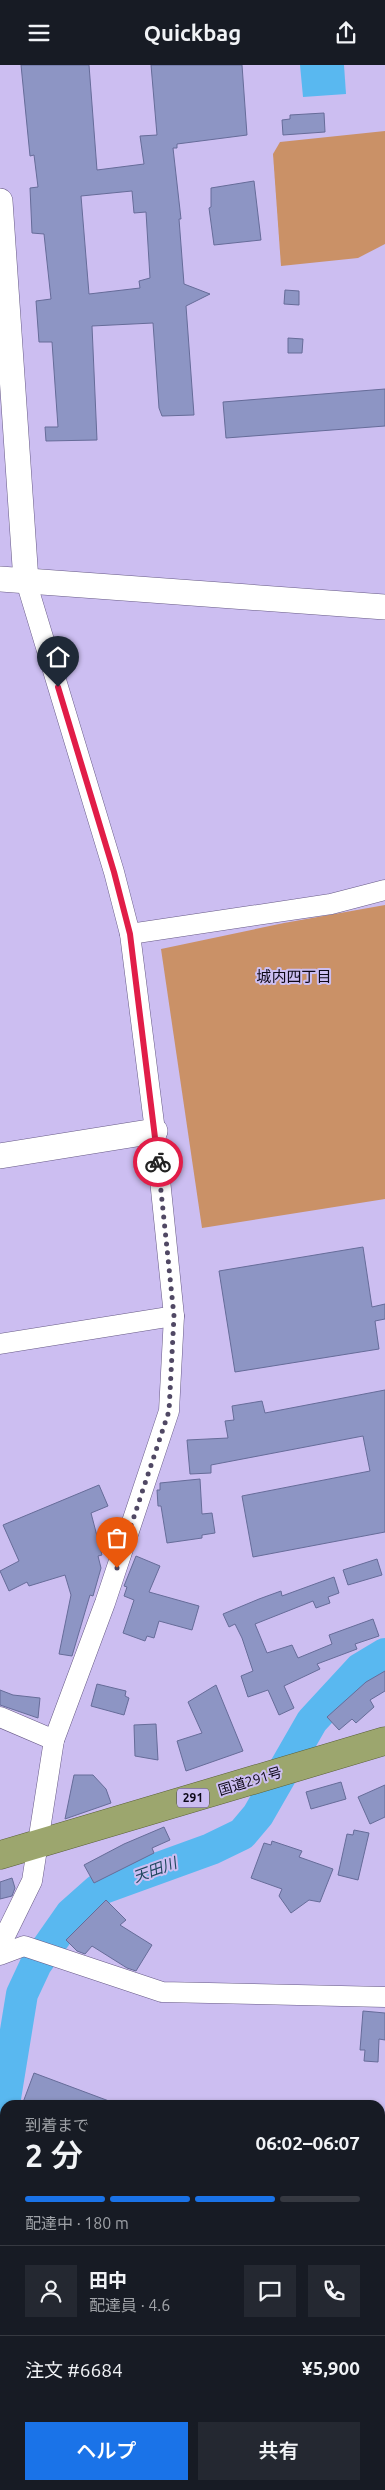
<!DOCTYPE html>
<html lang="ja">
<head>
<meta charset="utf-8">
<style>
	:root { --surface:#171b24; --page:#242831; --text:#f1f3f6; --muted:#9ea1a6; --line:#363941; --accent:#1a73e8 }
	body { margin:0; font-family:Ubuntu,"Noto Sans JP",sans-serif; background:var(--page); color:var(--text); height:100vh; display:flex; flex-direction:column; font-size:19px; white-space:nowrap }
	* { box-sizing:border-box; margin:0 }
	p { font-size:16px; color:var(--muted) }
	.icon { flex:none; width:28px; height:28px; fill:none; stroke:currentColor; stroke-width:2; stroke-linecap:round; stroke-linejoin:round }
	.map { position:relative; flex:1; overflow:hidden }
	.side { position:absolute; left:0px; top:2035px; width:385px; height:390px; display:flex; flex-direction:column; background:var(--surface); border-radius:15px 15px 0 0; box-shadow:0 1px 4px #0004 }
	.side>* { flex:none }
	.pin { position:absolute; display:grid; place-items:center; width:42px; height:42px; color:#fff; margin:-51px -21px; border-radius:50% 50% 50% 0; rotate:-45deg; box-shadow:0 0 5px #0007 }
	.pin .icon { rotate:45deg }
	.courier { position:absolute; display:grid; place-items:center; width:50px; height:50px; margin:-25px; border:4px solid #e11d48; border-radius:50%; background:#fff; color:#222; box-shadow:0 1px 6px #0007 }
	.summary em { font-style:normal; font-weight:600 }
	.summary div { display:flex; flex-direction:column-reverse }
	.summary { display:flex; align-items:center; justify-content:space-between; height:85px; padding:0 25px }
	h1 { font-size:32px; font-weight:600; line-height:38px }
	.bar { display:grid; grid-template-columns:repeat(4,1fr); gap:8px 5px; align-content:center; height:60px; padding:0 25px }
	.bar i { height:6px; border-radius:4px; background:var(--line) }
	.bar .current { background:var(--accent) }
	.bar p { grid-column:span 4 }
	.line { display:flex; align-items:center; gap:12px; padding:0 25px; border-top:1px solid var(--line) }
	.line div { flex:1 }
	.round { display:grid; place-items:center; flex:none; width:52px; height:52px; border-radius:0px; background:var(--page) }
	.action { display:flex; gap:10px; margin-top:auto; padding:10px 25px }
	.action a { flex:1; height:58px; border-radius:0px; background:var(--accent); color:#fff; font-size:20px; font-weight:600; line-height:58px; text-align:center }
	.action a+a { background:var(--page); color:var(--text) }
	header { display:flex; justify-content:space-between; align-items:center; height:65px; padding:0 25px; background:var(--surface); font-size:22px; font-weight:600 }
	.map>svg:first-child { display:block }
	.green { fill:#ca9167 }
	.water { fill:#59b8f0 }
	.lines { fill:none; stroke-linecap:round; stroke-linejoin:round }
	.river { stroke:#59b8f0; stroke-width:32 }
	.building { fill:#8d95c4; stroke:#666c99; fill-rule:evenodd }
	.minor-casing { stroke:#675a86; stroke-width:21 }
	.tertiary-casing { stroke:#675a86; stroke-width:26 }
	.trunk-casing { stroke:#5a6038; stroke-width:29 }
	.minor { stroke:#fff; stroke-width:20 }
	.tertiary { stroke:#fff; stroke-width:25 }
	.trunk { stroke:#9ca66e; stroke-width:28 }
	.done { stroke:#504864; stroke-width:5; stroke-dasharray:0 9 }
	.route { stroke:#e11d48; stroke-width:6 }
	.labels { text-anchor:middle; stroke-width:4; stroke-linejoin:round; paint-order:stroke }
	.shield { fill:#ccbef1; stroke:#463f59; stroke-width:1 }
	.shield-label { font-size:12px; font-weight:bold; fill:#0d0818 }
	.street-label { font-size:14px; fill:#0d0818; stroke:#ccbef1 }
	.neighbourhood-label { font-size:15px; fill:#0d0818; stroke:#ccbef1 }
	.water-label { font-size:15px; font-style:italic; fill:#214860; stroke:#ccbef1 }
</style>
</head>
<body>
<header><svg class="icon" aria-label="menu" viewBox="0 0 24 24"><path d="M4 6h16M4 12h16M4 18h16"/></svg>Quickbag<svg class="icon" aria-label="share" viewBox="0 0 24 24"><path d="M12 15V3M7 8l5-5 5 5M5 13v7h14v-7"/></svg></header>
<div class="map">
<svg width="385" height="2425" viewBox="0 0 385 2425">
	<rect width="100%" height="100%" fill="#ccbef1"/>
	<g class="green">
		<polygon points="385,66 385,179 358,193 281,201 273,89 280,77"/>
		<polygon points="385,840 385,1134 202,1163 161,884 284,858"/>
	</g>
	<polygon class="water" points="300,0 344,0 346,29 303,32"/>
	<g class="lines">
		<polyline class="river" points="0,2064 22,1929 36,1899 71,1849 98,1825 211,1784 242,1769 258,1750 312,1656 360,1604 385,1589"/>
	</g>
	<g class="building">
		<path d="M21,0h68l8,105 47,-6 -4,-28 17,-1 -6,-70h91l5,70 -70,9v4h-4l8,71h-2l5,65 26,10 -24,12 8,109 -32,1 -3,-8 -6,-85 -61,3 5,114 -51,1 -1,-14h13l-6,-85h-13l-3,-41 15,-2 -7,-65 -12,-1 -2,-45 8,-1 -4,-32 -4,1zM132,126l2,22 12,-1 4,66 -11,3 1,7 -51,6 -8,-98z"/>
		<polygon points="324,48 325,67 283,70 282,55 290,54 290,50"/>
		<polygon points="254,116 261,175 214,180 209,143 211,142 211,123"/>
		<polygon points="285,225 299,226 299,240 284,239"/>
		<polygon points="288,273 303,274 302,288 288,288"/>
		<polygon points="385,324 385,361 226,373 223,337"/>
		<polygon points="363,1182 372,1242 385,1239 385,1254 375,1256 379,1284 235,1307 219,1206"/>
		<polygon points="385,1325 385,1467 253,1492 242,1431 370,1406 363,1371 211,1400 211,1408 190,1409 187,1375 228,1373 225,1356 234,1355 232,1341 262,1336 265,1348"/>
		<polygon points="200,1414 202,1449 212,1448 215,1468 202,1470 202,1473 167,1478 161,1441 158,1441 157,1425 160,1425 160,1418"/>
		<polygon points="99,1420 108,1441 91,1448 102,1490 98,1491 101,1503 93,1531 90,1530 72,1591 59,1589 71,1530 65,1510 29,1521 27,1517 9,1526 0,1506 19,1496 3,1460"/>
		<polygon points="136,1491 160,1501 149,1527 199,1541 192,1565 159,1556 154,1573 147,1571 145,1576 123,1568 134,1535 124,1531 127,1522 124,1521"/>
		<polygon points="377,1494 382,1510 348,1520 343,1505"/>
		<polygon points="334,1512 339,1528 328,1532 330,1538 316,1543 313,1536 255,1559 267,1588 292,1580 298,1593 332,1579 329,1570 373,1554 379,1571 355,1579 357,1584 317,1599 320,1604 284,1621 294,1643 279,1650 268,1625 248,1632 241,1611 253,1606 242,1573 235,1559 229,1562 223,1549 259,1534 281,1526 282,1531"/>
		<polygon points="385,1606 385,1626 370,1635 374,1642 356,1658 352,1654 339,1665 327,1652 366,1617"/>
		<polygon points="97,1619 126,1626 125,1631 129,1633 124,1650 91,1641"/>
		<polygon points="216,1620 243,1686 186,1706 177,1676 202,1668 188,1637"/>
		<polygon points="0,1625 13,1630 40,1633 38,1653 0,1640"/>
		<polygon points="156,1659 158,1695 135,1691 134,1660"/>
		<polygon points="74,1710 93,1710 106,1724 111,1738 65,1754"/>
		<polygon points="341,1717 346,1734 311,1744 306,1727"/>
		<polygon points="385,1720 385,1752 370,1759 358,1732"/>
		<polygon points="164,1762 170,1775 152,1783 154,1788 94,1818 84,1800 124,1779"/>
		<polygon points="354,1765 369,1768 358,1815 338,1810 347,1769 353,1770"/>
		<polygon points="272,1776 302,1786 299,1792 333,1804 320,1837 309,1835 291,1848 279,1831 282,1824 251,1813 264,1778 271,1780"/>
		<polygon points="12,1813 15,1823 12,1831 0,1834 0,1817"/>
		<polygon points="106,1835 126,1855 120,1860 152,1880 136,1906 127,1903 92,1881 85,1889 77,1886 66,1875"/>
		<polygon points="363,1946 385,1948 385,1975 379,1974 378,1997 364,1996 365,1985 360,1985"/>
		<polygon points="34,2008 117,2039 116,2040 22,2040"/>
	</g>
	<g class="lines">
		<defs>
			<g id="minor">
				<polyline points="130,869 331,839 385,825"/>
				<polyline points="0,1279 174,1251"/>
				<polyline points="0,1652 54,1675"/>
				<polyline points="0,1881 32,1816 54,1675 105,1538 169,1346 174,1251 155,1066 130,869 114,807 26,516"/>
				<polyline points="0,1890 24,1881 162,1927 385,1932"/>
				<polyline points="380,2103 385,2099"/>
				<polyline points="0,2152 5,2160"/>
				<polyline points="219,2420 220,2425"/>
			</g>
			<g id="tertiary">
				<polyline points="0,136 26,516"/>
				<polyline points="0,514 385,542"/>
				<polyline points="0,1091 155,1066"/>
			</g>
			<polyline id="trunk" points="0,1790 385,1676"/>
		</defs>
		<use href="#minor" class="minor-casing"/>
		<use href="#tertiary" class="tertiary-casing"/>
		<use href="#trunk" class="trunk-casing"/>
		<use href="#minor" class="minor"/>
		<use href="#tertiary" class="tertiary"/>
		<use href="#trunk" class="trunk"/>
	</g>
	<g class="lines">
		<polyline class="done" points="117,1503 169,1346 174,1251 158,1097"/>
		<polyline class="route" points="58,622 114,807 130,869 158,1097"/>
	</g>
	<g class="labels">
		<rect class="shield" x="177" y="1723.5" width="32" height="19" rx="4"/>
		<g class="shield-label">
			<text x="193" y="1737">291</text>
		</g>
		<g class="street-label">
			<text transform="translate(250 1716) rotate(-17)" y="5">国道291号</text>
		</g>
		<g class="neighbourhood-label">
			<text x="294" y="917">城内四丁目</text>
		</g>
		<g class="water-label">
			<text transform="translate(155 1805) rotate(-20)" y="5">天田川</text>
		</g>
	</g>
</svg>
<div class="pin" style="left:117px;top:1503px;background:#ea580c"><svg class="icon" aria-label="bag" viewBox="0 0 24 24"><path d="M5 8h14l-1 12H6zM9 8a3 3 0 0 1 6 0"/></svg></div>
<div class="pin" style="left:58px;top:622px;background:#1f2937"><svg class="icon" aria-label="home" viewBox="0 0 24 24"><path d="M3 11l9-7 9 7M6 9v11h12V9"/></svg></div>
<div class="courier" style="left:158px;top:1097px"><svg class="icon" aria-label="bike" viewBox="0 0 24 24"><circle cx="6" cy="16" r="4"/><circle cx="18" cy="16" r="4"/><path d="M6 16l4-8h5l3 8M10 8l3 8H6M13 5h3"/></svg></div>
<section class="side">
<div class="summary"><div><h1>2 分</h1><p>到着まで</p></div><em>06:02–06:07</em></div>
<div class="bar"><i class="current"></i><i class="current"></i><i class="current"></i><i></i><p>配達中 · 180 m</p></div>
<div class="line" style="height:90px"><a class="round"><svg class="icon" aria-label="person" viewBox="0 0 24 24"><circle cx="12" cy="8" r="4"/><path d="M4 21q1-7 8-7t8 7"/></svg></a><div><b>田中</b><p>配達員 · 4.6</p></div><a class="round"><svg class="icon" aria-label="chat" viewBox="0 0 24 24"><path d="M4 5h16v11H9l-5 4z"/></svg></a><a class="round"><svg class="icon" aria-label="phone" viewBox="0 0 24 24"><path d="M5 4h4l2 5-3 2q2 4 5 5l2-3 5 2v4C11 20 4 13 5 4z"/></svg></a></div>
<div class="line" style="height:65px"><div>注文 #6684</div><b>¥5,900</b></div>
<div class="action"><a>ヘルプ</a><a>共有</a></div>
</section>
</div>
</body>
</html>
